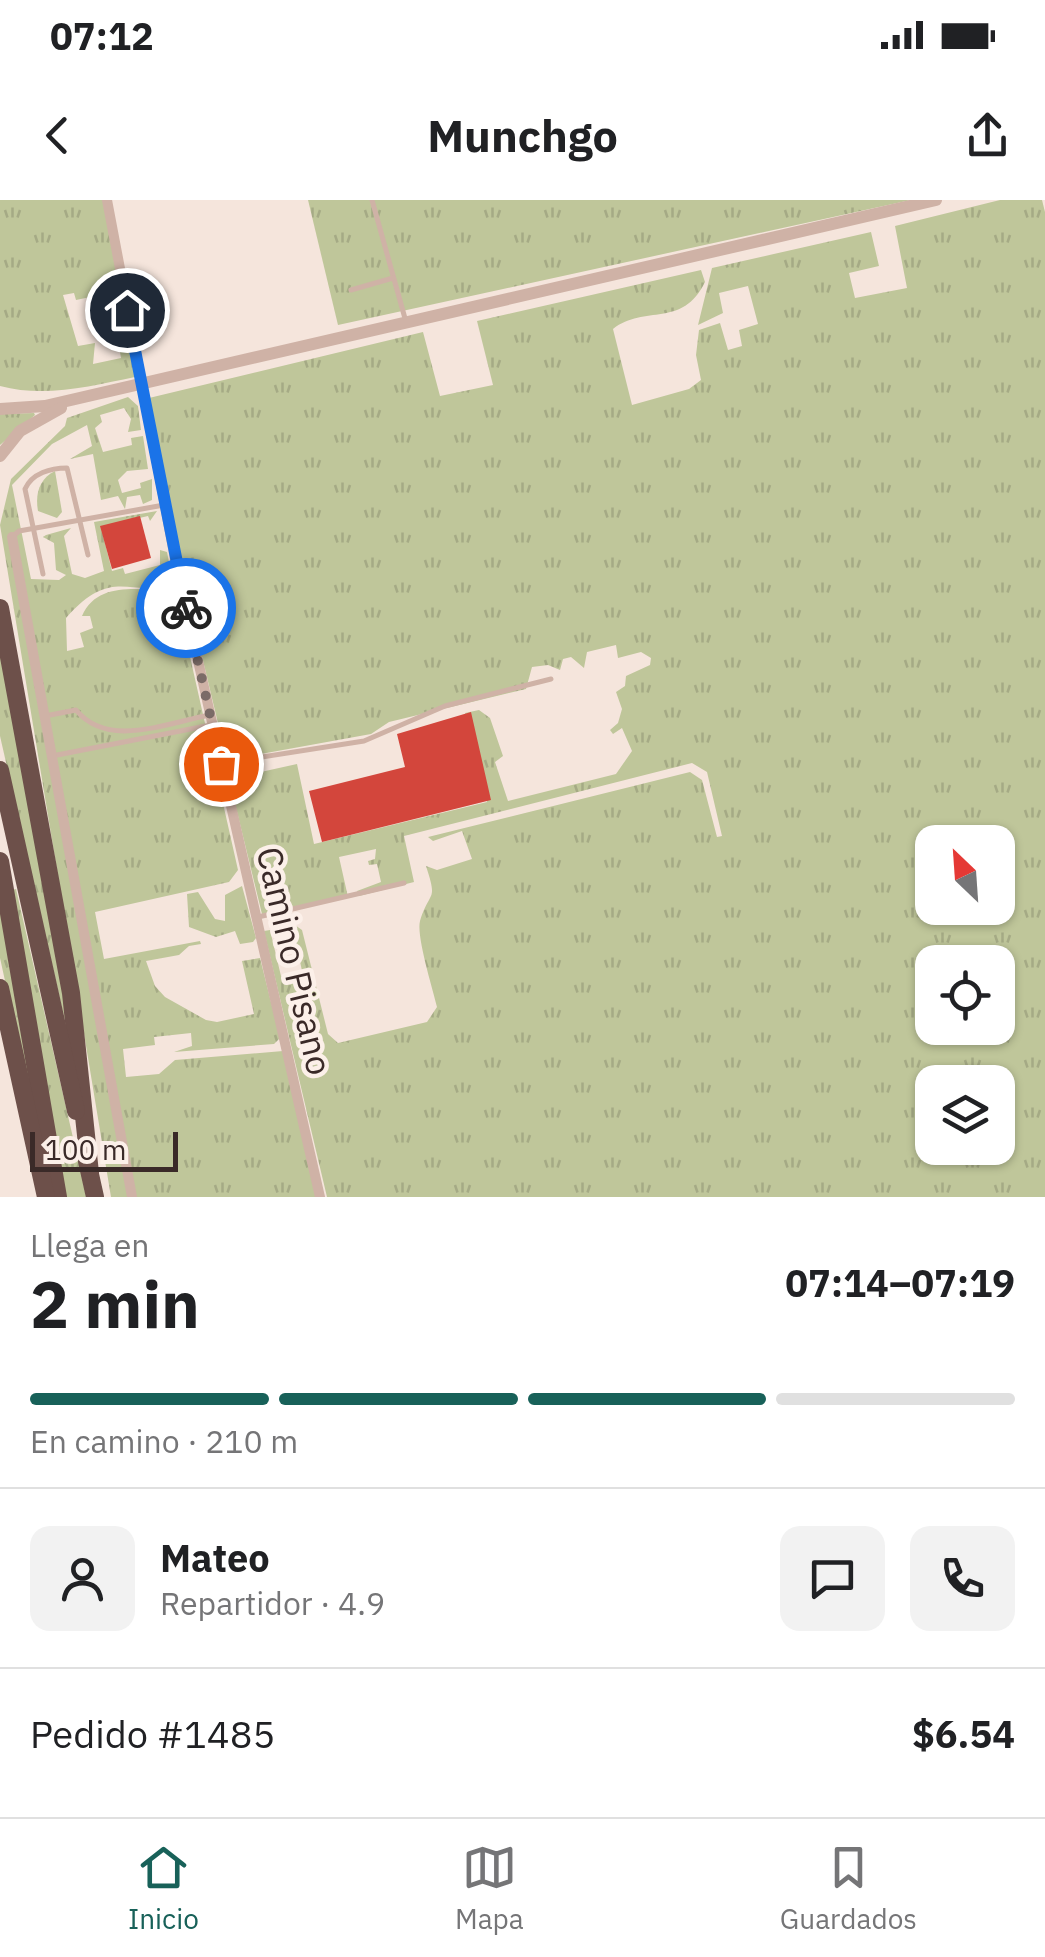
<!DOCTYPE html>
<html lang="es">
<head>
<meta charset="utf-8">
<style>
	:root { --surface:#fff; --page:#f2f2f2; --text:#202124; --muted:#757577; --line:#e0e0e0; --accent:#186159 }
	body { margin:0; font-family:"IBM Plex Sans",sans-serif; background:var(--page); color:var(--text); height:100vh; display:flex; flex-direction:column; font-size:38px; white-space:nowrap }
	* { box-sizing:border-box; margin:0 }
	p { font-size:32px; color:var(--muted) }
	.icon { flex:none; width:55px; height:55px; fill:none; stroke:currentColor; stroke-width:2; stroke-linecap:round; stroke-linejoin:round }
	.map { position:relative; height:997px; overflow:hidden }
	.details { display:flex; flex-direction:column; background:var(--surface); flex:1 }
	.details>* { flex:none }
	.needle { width:65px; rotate:335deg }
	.controls { position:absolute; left:915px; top:625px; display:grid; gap:20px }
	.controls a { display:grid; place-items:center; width:100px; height:100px; border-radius:20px; background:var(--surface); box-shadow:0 2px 8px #0004; font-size:50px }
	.scale { position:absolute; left:30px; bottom:25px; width:148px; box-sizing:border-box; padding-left:10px; border:5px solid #3a2a28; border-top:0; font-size:28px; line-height:35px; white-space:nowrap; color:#3a2a28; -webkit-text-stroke:8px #fcf0e9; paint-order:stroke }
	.pin { position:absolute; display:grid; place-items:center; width:85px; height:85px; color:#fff; margin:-42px; border:5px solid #fff; border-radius:50%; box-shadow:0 2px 10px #0007 }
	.courier { position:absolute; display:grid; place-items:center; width:100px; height:100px; margin:-50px; border:8px solid #1a73e8; border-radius:50%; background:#fff; color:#222; box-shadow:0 2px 12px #0007 }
	.headline em { font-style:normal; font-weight:700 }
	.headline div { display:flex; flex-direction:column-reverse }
	.headline { display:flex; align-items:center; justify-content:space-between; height:170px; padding:0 30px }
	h1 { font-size:65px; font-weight:700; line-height:75px }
	.bar { display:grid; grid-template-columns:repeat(4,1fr); gap:15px 10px; align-content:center; height:120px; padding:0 30px }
	.bar i { height:12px; border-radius:8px; background:var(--line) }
	.bar .on { background:var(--accent) }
	.bar p { grid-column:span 4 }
	.line { display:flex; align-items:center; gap:25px; padding:0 30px; border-top:2px solid var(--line) }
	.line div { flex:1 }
	.round { display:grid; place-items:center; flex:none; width:105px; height:105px; border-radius:20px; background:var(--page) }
	.status { display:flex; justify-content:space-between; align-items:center; height:70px; padding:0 50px; background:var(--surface); direction:ltr }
	.status svg { height:28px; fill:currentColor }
	header { display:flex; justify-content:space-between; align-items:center; height:130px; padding:0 30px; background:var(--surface); font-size:45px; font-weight:700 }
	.tab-bar { display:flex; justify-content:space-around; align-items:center; height:140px; border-top:2px solid var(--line); background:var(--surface); font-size:28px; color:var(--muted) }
	.tab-bar a { display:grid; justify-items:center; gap:5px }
	.tab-bar .on { color:var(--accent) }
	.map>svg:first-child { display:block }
	.grass { fill:url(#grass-tufts); fill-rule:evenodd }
	.building { fill:#d3463c }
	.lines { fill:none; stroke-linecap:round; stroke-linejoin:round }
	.service { stroke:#cfb2a6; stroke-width:5 }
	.minor { stroke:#cfb2a6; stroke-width:10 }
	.tertiary { stroke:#cfb2a6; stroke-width:12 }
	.trunk { stroke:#6d504a; stroke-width:18 }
	.done { stroke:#7b6b67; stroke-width:10; stroke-dasharray:0 18 }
	.route { stroke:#1a73e8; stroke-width:12 }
	.labels { text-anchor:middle; stroke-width:9; stroke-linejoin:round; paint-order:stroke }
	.street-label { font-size:35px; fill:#3a2a28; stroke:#fcf0e9 }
</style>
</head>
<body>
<div class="status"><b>07:12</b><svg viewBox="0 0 49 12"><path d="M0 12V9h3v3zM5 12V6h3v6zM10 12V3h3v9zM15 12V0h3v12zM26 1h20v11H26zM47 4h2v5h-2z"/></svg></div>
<header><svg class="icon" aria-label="back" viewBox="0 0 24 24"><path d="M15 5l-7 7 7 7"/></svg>Munchgo<svg class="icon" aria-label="share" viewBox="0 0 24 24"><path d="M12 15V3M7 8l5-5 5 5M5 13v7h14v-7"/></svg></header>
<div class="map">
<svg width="1045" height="997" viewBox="0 0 1045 997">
	<defs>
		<pattern id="grass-tufts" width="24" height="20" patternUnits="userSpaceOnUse" patternTransform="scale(2.5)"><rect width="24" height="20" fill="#bfc69a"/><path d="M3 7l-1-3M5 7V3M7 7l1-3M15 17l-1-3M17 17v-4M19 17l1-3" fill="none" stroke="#a5aa85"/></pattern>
	</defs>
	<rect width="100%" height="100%" fill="#f5e5dc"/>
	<g class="grass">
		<path d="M0,0h104l23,122 -5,6 -5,-2 -8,-33 -33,7 -2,-7 -11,2 15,51 17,-3 -2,21 28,-6 -4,-24 10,-3 8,46c-44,9 -90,21 -135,9z"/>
		<polygon points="308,0 911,0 338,125"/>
		<path d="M1000,0h42l3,12v985h-718l-63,-266 6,-1 11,46 21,-5 -10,-48 10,7 26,104 10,9 89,-21 10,-15c-4,-17 -21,-71 -17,-86 10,-32 18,-18 6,-55l11,4 35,-11 -10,-28 -29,10 -5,-4 262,-65 12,8 15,57 5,-1 -15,-64 -15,-9 -288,73 10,46 -55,14 -2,-5 24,-9 -4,-18 -8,1 -1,-4 7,-2 1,-10 -37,8 9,40 -86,17 -33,-135 68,-15 17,80 173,-42 -22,-89 14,-3 11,8 13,38 -8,6 13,39 108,-27 16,-23 -10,-23 -9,6 -3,-4 8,-7 4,-14 -6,-17 9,-6 1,-10 24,-11 1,-7 -10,-6 -23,6 -2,-13 -29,7 -3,16 -13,-11 -8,2 -3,11 -12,-5 -16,2 -6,22 -137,33 -18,12 -137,25 -9,-8 -3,-11 -45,-188 -28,-154 274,-66 17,64 53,-11 -16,-64 224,-51 4,12c-23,47 -60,22 -92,47l19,76 57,-16 12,-9 -5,-25 3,-25 21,-7 8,27 14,-4 -3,-16 19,-6 -10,-38 -29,7 4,20 -25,12 14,-57 159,-36 8,34 -30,7 6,25 52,-10 -12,-62zM932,642h66v66h-66zM932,762h66v66h-66zM932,882h66v66h-66z"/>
		<path d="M128,197l10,9 3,24 -13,2 3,-13 -7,-11 -24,7 2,7 -7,6 8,24 29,-7 -1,-7 12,-2 5,33 -21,2 -9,9 4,13 19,-5 -1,-5 12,-4v21l-9,4 -3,-9 -13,2 -2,12 -7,-13 -17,4 -8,-46 -23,5 22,-13 -5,-21 -35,19 -40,41 19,94 28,1 7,-5 -10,-5 -2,-27 -11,-6 3,-2 25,-7 -7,8 8,38 13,4 19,-7 -10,-49 63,-11 -7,10 -2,-5 -47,11 11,44 11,-3 2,6 35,-9v-15l7,2 6,30c-41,19 -59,-19 -107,36l1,33 17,-4 -4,-14 13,-5 -3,-12h-8c16,-37 60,-25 93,-26l63,280 -9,12 -134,30 9,47 96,-18 1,3 -12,2 -10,9 -33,6 9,25 10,11 41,23 11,2 37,-8 -12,-53 18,-3 20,80 -6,6 -100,8 18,-6 -1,-13 -37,4 1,8 -32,4 3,28 33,-3 16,-14 108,-9 34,146h-206l-111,-672 11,-46 54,-53 2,-8z"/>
		<polygon points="34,213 35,215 0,245 0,214"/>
		<path d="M55,271l7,41 -5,6 -19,-7c-3,-17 1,-32 17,-40z"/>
		<polygon points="0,432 77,874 0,536"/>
		<polygon points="242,686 256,738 253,742 240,744 235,731 216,737 189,727 187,694 198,692 215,719 225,721 225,695"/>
		<polygon points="16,689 82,977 86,997 63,997 11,690"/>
		<polygon points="0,705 44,959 0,758"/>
	</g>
	<g class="building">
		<polygon points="140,316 151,358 112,369 100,326"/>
		<polygon points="471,512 491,600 322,642 309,591 405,567 397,534"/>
	</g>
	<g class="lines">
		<g class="service">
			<polyline points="372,0 406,122"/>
			<polyline points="351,90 393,78"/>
			<polyline points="12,337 19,331 164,305"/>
			<path d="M43,374l-18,-85c7,-16 26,-21 42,-21l21,87"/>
			<path d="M45,516l31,-6c32,39 90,13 134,5"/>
			<polyline points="52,556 211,525"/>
			<polyline points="224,563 364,541 445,506 551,479"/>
			<polyline points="258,717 404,683"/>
		</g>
		<g class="minor">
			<polyline points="107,0 176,364 320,997"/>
			<polyline points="12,337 132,997"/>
		</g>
		<g class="tertiary">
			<polyline points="0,209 45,206 936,0"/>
			<polyline points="0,256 20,231 61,208"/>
		</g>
		<g class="trunk">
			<polyline points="0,408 71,793 90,973"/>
			<polyline points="0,570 76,911"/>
			<polyline points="0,661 58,997"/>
			<polyline points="0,788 46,997"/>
			<polyline points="87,961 95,997"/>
		</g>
	</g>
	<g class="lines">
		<polyline class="done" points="186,408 221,564"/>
		<polyline class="route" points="127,110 186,408"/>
	</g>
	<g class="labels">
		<g class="street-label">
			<text transform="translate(294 761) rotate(77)" y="12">Camino Pisano</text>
		</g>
	</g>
</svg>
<div class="controls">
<a><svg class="needle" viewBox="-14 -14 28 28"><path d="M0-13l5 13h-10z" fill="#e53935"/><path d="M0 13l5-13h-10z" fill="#757577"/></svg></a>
<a><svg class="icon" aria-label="locate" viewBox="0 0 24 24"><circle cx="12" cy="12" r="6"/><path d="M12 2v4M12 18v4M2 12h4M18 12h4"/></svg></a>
<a><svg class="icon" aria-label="layers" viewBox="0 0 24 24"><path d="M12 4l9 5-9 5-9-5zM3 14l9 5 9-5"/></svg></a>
</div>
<div class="scale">100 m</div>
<div class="pin" style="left:221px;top:564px;background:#ea580c"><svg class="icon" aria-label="bag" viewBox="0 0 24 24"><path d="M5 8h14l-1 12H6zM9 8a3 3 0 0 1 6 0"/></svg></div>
<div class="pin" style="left:127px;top:110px;background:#1f2937"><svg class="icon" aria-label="home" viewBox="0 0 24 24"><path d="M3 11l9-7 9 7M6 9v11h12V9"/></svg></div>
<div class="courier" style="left:186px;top:408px"><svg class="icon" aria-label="bike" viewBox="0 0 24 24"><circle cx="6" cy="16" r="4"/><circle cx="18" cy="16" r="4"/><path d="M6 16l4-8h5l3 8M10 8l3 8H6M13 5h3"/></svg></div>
</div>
<section class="details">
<div class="headline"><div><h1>2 min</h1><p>Llega en</p></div><em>07:14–07:19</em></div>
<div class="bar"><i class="on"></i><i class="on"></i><i class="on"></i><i></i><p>En camino · 210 m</p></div>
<div class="line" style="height:180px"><a class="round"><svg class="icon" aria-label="person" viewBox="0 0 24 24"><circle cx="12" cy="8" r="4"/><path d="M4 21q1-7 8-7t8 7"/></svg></a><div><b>Mateo</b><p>Repartidor · 4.9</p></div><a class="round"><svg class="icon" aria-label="chat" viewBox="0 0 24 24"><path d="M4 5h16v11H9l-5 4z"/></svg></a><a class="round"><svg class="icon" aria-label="phone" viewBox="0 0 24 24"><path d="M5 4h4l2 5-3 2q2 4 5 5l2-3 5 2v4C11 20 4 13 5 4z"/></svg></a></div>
<div class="line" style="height:130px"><div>Pedido #1485</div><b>$6.54</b></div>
</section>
<nav class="tab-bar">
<a class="on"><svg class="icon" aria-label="home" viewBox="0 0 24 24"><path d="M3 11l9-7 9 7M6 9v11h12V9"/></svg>Inicio</a>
<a><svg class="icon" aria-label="map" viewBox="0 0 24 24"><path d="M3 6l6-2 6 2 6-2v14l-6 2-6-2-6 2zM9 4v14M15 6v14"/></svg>Mapa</a>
<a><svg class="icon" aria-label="saved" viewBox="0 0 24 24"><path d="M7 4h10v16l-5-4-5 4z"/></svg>Guardados</a>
</nav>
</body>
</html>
